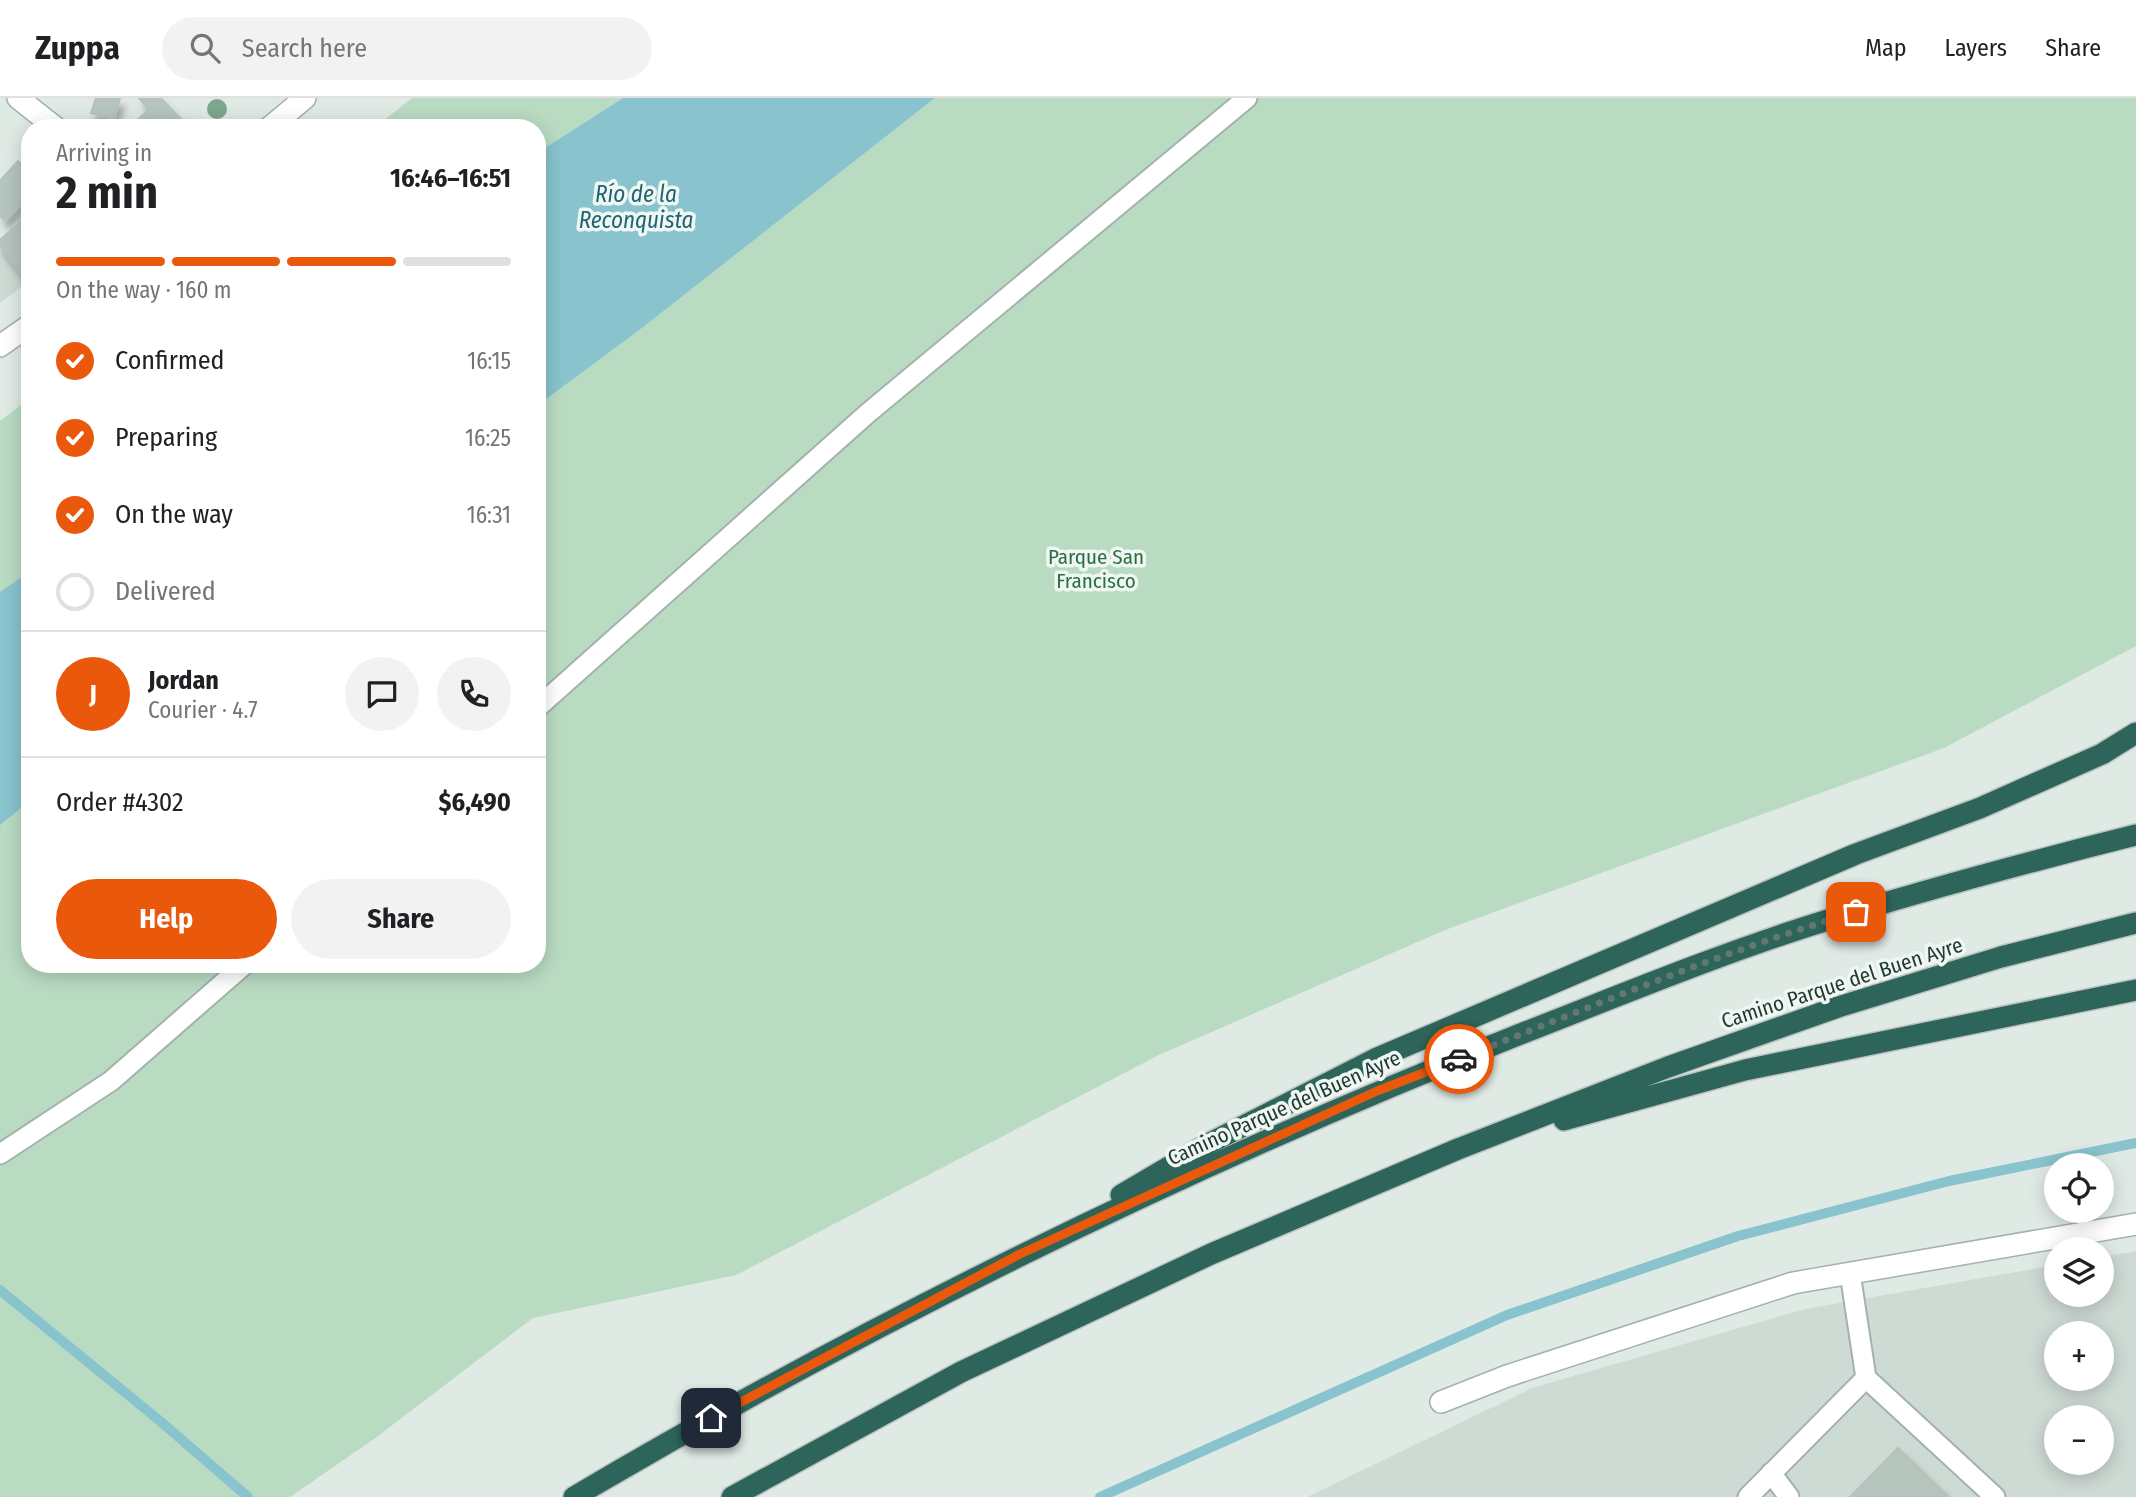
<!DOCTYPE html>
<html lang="en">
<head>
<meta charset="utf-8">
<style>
	:root { --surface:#fff; --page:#f2f2f2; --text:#202124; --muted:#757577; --line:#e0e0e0; --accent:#ea580c }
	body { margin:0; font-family:"Fira Sans Condensed",sans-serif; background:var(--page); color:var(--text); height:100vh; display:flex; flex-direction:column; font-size:26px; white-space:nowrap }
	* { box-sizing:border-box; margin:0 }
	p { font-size:23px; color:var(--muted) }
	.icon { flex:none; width:38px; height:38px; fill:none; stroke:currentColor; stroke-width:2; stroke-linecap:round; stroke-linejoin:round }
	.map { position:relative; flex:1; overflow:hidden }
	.details { position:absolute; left:21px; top:21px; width:525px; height:854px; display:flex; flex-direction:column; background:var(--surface); border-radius:28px; box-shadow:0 4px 18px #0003 }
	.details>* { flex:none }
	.tools { position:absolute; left:2044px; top:1055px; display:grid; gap:14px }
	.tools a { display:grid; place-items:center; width:70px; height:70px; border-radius:50%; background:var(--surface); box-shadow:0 4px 18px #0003; font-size:35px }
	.pin { position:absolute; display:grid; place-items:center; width:60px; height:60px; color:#fff; margin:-30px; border-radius:14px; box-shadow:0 4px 10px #0006 }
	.courier { position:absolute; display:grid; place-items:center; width:70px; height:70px; margin:-35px; border:5px solid #ea580c; border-radius:50%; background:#fff; color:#222; box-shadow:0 2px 9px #0007 }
	.headline em { font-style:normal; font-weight:700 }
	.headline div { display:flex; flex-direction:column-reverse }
	.headline { display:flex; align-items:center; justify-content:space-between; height:119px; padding:0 35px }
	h1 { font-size:46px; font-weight:700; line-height:52px }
	.bar { display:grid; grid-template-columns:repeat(4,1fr); gap:10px 7px; align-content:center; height:84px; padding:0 35px }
	.bar i { height:9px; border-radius:5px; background:var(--line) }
	.bar .active { background:var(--accent) }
	.bar p { grid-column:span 4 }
	.line { display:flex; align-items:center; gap:18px; padding:0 35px; border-top:2px solid var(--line) }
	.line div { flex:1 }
	.round { display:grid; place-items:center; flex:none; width:74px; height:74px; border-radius:37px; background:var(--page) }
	ol { padding:0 35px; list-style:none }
	li { display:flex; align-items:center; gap:21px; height:77px }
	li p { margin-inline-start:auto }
	li .icon { padding:7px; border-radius:50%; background:var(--accent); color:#fff; stroke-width:4 }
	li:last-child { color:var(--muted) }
	li i { width:38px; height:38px; border:4px solid var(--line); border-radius:50% }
	.button { display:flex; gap:14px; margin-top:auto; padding:14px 35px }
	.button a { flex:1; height:80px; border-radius:42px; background:var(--accent); color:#fff; font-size:28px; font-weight:700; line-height:80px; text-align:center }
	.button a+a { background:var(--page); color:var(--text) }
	header { display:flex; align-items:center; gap:42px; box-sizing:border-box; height:98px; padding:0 35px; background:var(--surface); border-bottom:2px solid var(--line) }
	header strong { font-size:33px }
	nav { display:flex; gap:38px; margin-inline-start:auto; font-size:24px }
	.search { width:490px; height:63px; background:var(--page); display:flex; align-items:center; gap:18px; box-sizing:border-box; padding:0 24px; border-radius:38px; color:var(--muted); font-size:26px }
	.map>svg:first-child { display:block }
	.built { fill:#cedad4; fill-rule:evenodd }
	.green { fill:#b9dbc2 }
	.water { fill:#88c3ce }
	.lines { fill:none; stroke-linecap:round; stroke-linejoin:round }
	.stream { stroke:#88c3ce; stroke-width:10 }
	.building { fill:#b5c5be; stroke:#b2c4bc; stroke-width:2; filter:url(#shadow) }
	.service-casing { stroke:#a3b2ac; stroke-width:23 }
	.minor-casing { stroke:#a3b2ac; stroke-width:24 }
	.motorway-casing { stroke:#bcc4c2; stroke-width:24 }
	.service { stroke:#fff; stroke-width:19 }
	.minor { stroke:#fff; stroke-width:21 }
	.motorway { stroke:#2e655a; stroke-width:21 }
	.tree { fill:#7da68e }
	.done { stroke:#647871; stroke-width:7; stroke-dasharray:0 12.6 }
	.route { stroke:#ea580c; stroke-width:9 }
	.labels { text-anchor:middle; stroke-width:7; stroke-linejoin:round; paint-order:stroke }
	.park-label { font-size:21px; fill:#2c6f46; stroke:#f0f7f3 }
	.street-label { font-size:21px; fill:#213a33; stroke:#f0f7f3 }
	.water-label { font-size:23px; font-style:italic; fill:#1d6574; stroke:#f0f7f3 }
</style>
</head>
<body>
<header>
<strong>Zuppa</strong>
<div class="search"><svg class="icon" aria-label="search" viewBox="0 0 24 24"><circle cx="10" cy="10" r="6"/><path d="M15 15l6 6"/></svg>Search here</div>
<nav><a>Map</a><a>Layers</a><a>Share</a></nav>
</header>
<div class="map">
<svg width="2136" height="1399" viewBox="0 0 2136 1399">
	<defs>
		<filter id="shadow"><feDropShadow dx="4.5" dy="8" stdDeviation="3.5" flood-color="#0004"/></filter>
	</defs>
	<rect width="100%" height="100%" fill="#e0eae5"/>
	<g class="built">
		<polygon points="0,148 28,184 0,205"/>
		<path d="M2136,1153v246h-829l225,-109 273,-79 251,-44v30h46v-38zM2056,1236h46v45h-46zM2056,1320h46v45h-46z"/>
	</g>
	<g class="green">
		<polygon points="412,0 623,0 537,55 537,30 374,30"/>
		<polygon points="935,0 2136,0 2136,548 1944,650 1445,832 1159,957 736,1177 533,1220 374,1341 290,1399 0,1399 0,727 30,703 30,866 537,866 537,308 642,230"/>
		<polygon points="30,300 30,473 0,494 0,323"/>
	</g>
	<g class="water">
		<polygon points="623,0 935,0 642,230 537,308 537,55"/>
		<polygon points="30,473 30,703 0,727 0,494"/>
	</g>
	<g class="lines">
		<g class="stream">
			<polyline points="0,1192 160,1323 248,1399"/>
			<polyline points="1100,1399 1507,1217 1738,1138 1949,1083 2136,1045"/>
		</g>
	</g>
	<g class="building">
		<polygon points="96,0 120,0 114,21 91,15"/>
		<polygon points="139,0 161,0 189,30 129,30 148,12"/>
		<polygon points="18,63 30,74 30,97 5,123 0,118 0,83"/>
		<polygon points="28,116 30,182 28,184 0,148 0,142"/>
		<polygon points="1898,1350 1949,1399 1850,1399"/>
	</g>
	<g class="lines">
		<defs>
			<g id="service">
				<polyline points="537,610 868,315 1247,0"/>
				<polyline points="0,1056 111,983 245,866"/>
				<polyline points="1850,1175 1866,1280 1995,1399"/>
				<polyline points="1771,1375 1789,1399"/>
				<polyline points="1748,1399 1866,1280"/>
			</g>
			<g id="minor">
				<polyline points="18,0 56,30"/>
				<polyline points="269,30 305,0"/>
				<polyline points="0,248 30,227"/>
				<polyline points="1441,1304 1507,1278 1793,1185 2136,1126"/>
			</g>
			<g id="motorway">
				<polyline points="1564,1022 1745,972 2136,892"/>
				<polyline points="1121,1097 1206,1047 1375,961 1856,756 1980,710 2102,656 2136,635"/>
				<path d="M574,1399c302,-178 618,-333 944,-462 98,-38 196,-79 297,-111 106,-33 213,-62 321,-89"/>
				<polyline points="732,1399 961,1274 1211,1156 1458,1051 1668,969 1838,909 2001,859 2136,825"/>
			</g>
		</defs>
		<use href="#service" class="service-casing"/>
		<use href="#minor" class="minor-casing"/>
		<use href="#motorway" class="motorway-casing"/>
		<use href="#service" class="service"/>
		<use href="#minor" class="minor"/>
		<use href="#motorway" class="motorway"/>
	</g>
	<circle class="tree" cx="217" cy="11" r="10"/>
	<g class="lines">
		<path class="done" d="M1459,961c131,-52 262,-107 397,-147"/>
		<polyline class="route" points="711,1320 1020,1156 1377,993 1459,961"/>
	</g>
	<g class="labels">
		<g class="park-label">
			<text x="1096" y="466">Parque San<tspan x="1096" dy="24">Francisco</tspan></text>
		</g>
		<g class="street-label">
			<text transform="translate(1842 885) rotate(-18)" y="7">Camino Parque del Buen Ayre</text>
			<text transform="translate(1284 1010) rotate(-24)" y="7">Camino Parque del Buen Ayre</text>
		</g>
		<g class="water-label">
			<text x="636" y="104">Río de la<tspan x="636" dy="26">Reconquista</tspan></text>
		</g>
	</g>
</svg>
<div class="tools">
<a><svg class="icon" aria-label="locate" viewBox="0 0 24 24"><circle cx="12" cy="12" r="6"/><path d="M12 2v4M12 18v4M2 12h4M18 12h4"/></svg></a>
<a><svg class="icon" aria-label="layers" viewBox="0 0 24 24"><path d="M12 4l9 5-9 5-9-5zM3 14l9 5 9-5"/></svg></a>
<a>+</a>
<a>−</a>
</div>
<div class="pin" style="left:1856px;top:814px;background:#ea580c"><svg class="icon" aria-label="bag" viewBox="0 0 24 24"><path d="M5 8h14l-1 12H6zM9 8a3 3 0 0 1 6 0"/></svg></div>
<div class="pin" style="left:711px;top:1320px;background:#1f2937"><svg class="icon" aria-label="home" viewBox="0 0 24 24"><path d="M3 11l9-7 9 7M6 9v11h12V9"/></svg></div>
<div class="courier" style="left:1459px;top:961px"><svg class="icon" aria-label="car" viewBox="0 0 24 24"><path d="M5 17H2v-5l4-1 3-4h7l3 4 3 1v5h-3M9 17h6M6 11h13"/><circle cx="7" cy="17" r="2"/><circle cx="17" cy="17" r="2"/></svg></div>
<section class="details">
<div class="headline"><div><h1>2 min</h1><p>Arriving in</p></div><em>16:46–16:51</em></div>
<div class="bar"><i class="active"></i><i class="active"></i><i class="active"></i><i></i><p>On the way · 160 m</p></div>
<ol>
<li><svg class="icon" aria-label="check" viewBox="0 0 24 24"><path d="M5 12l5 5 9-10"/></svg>Confirmed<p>16:15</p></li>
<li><svg class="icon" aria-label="check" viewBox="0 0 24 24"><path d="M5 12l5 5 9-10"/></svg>Preparing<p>16:25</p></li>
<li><svg class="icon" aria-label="check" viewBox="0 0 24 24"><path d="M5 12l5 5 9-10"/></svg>On the way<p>16:31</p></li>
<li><i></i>Delivered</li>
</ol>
<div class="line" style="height:126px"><b class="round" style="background:var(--accent);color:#fff">J</b><div><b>Jordan</b><p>Courier · 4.7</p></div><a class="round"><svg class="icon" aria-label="chat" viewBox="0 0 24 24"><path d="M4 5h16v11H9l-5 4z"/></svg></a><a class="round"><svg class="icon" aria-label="phone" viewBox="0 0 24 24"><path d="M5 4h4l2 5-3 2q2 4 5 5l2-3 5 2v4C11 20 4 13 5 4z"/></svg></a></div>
<div class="line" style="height:91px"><div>Order #4302</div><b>$6,490</b></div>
<div class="button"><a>Help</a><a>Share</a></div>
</section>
</div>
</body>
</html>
